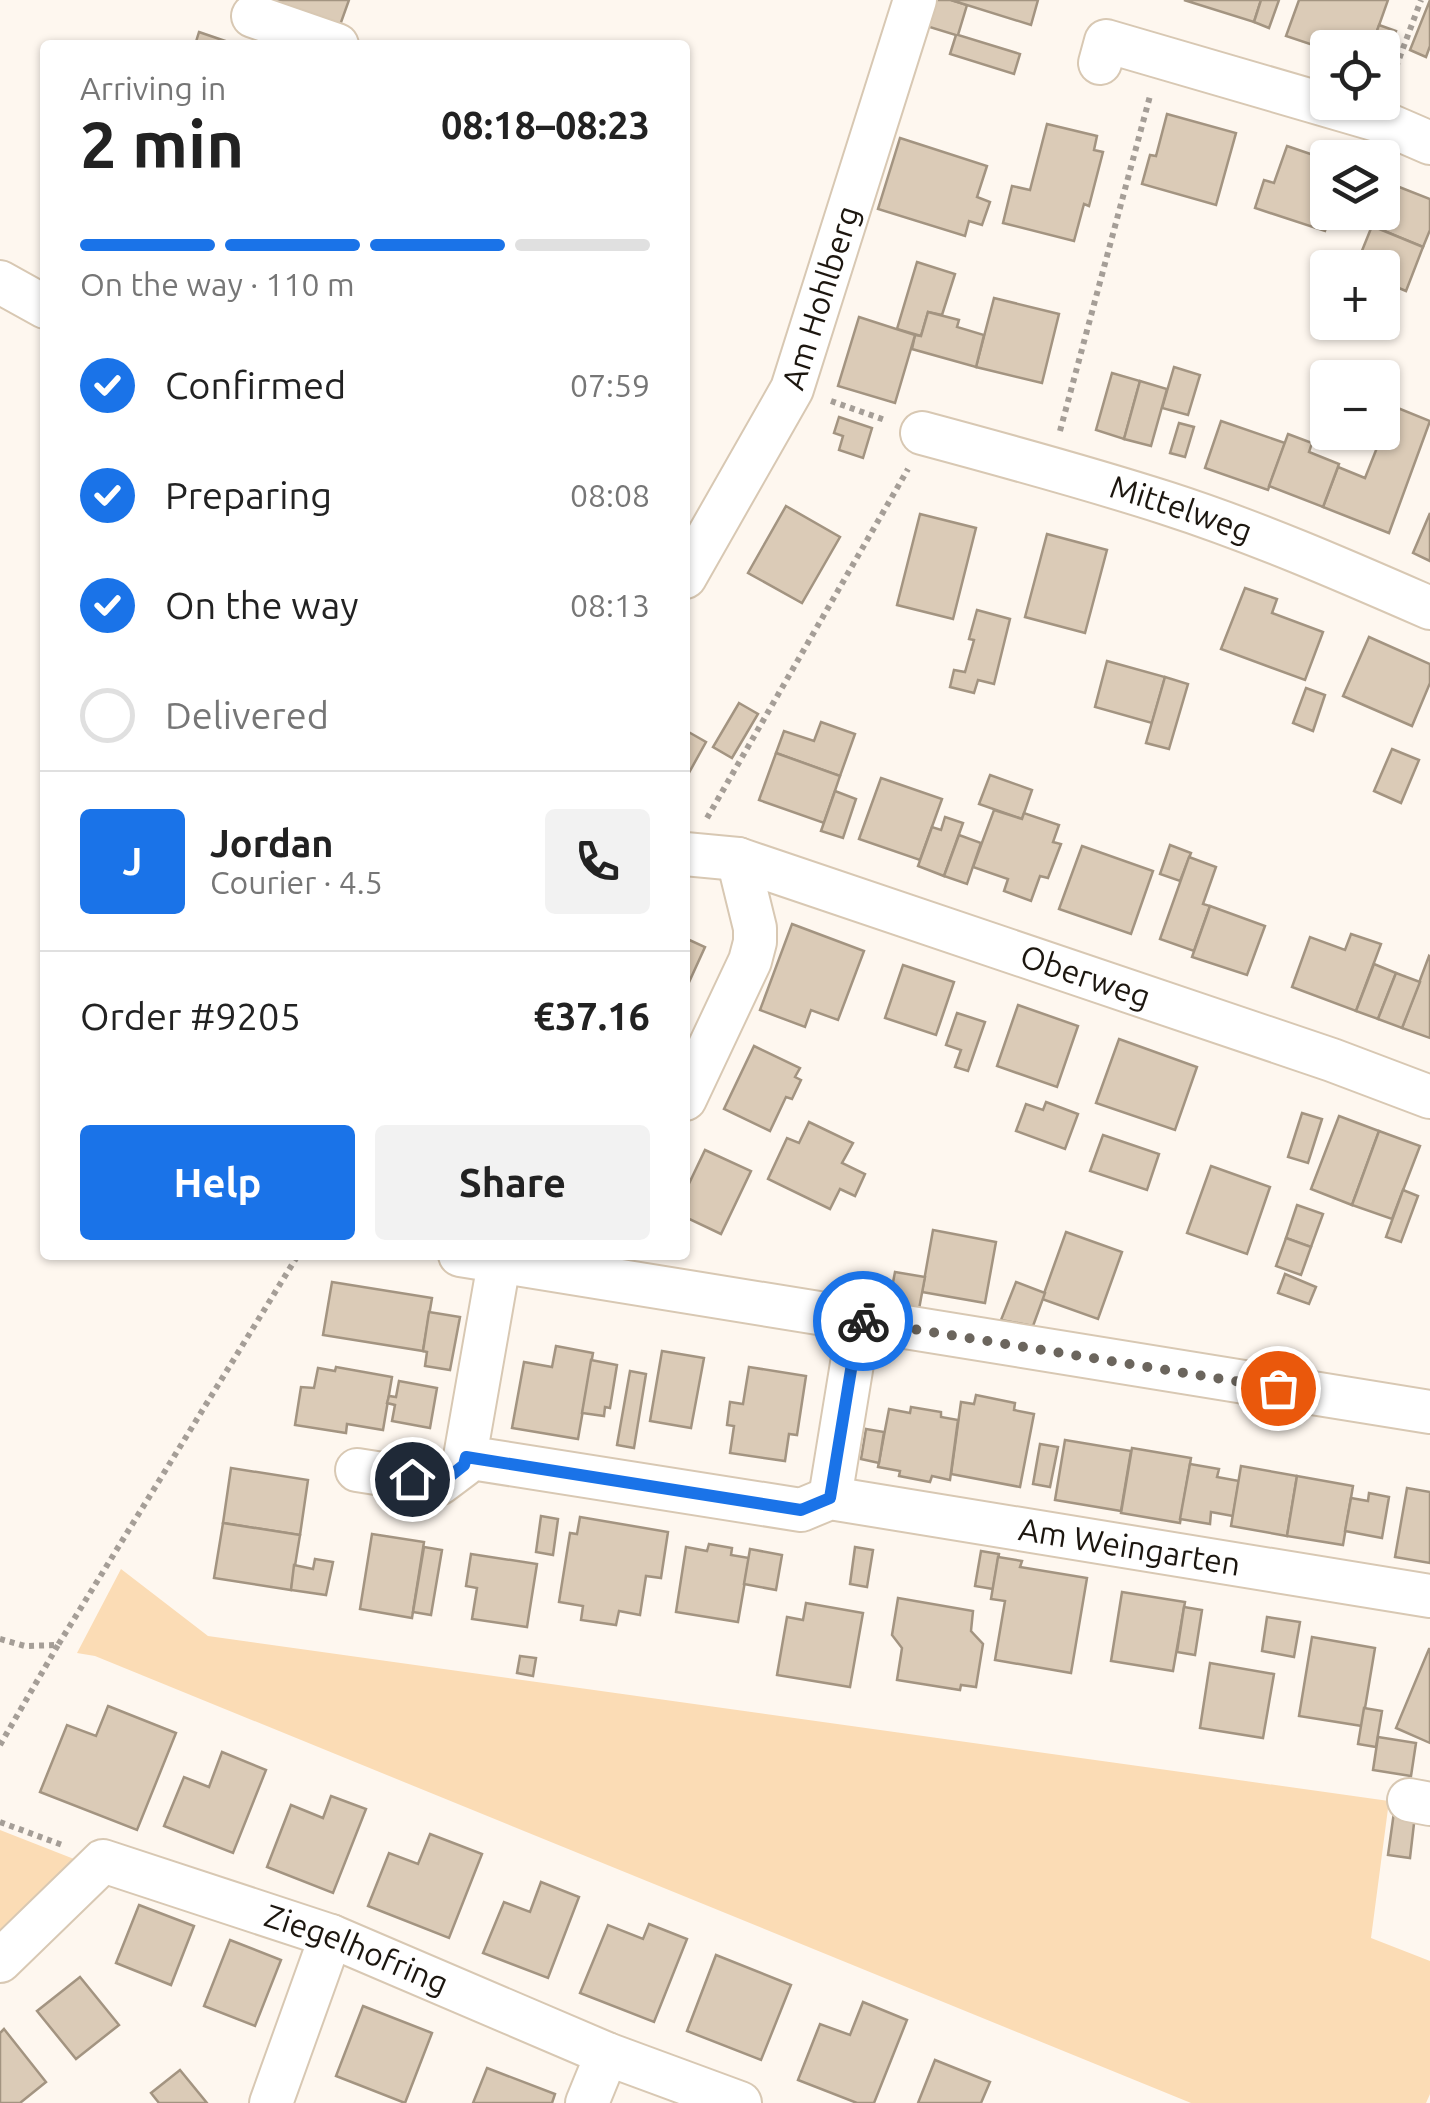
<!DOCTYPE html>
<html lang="en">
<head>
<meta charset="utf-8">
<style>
	:root { --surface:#fff; --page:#f2f2f2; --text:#222; --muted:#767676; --line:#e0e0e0; --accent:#1a73e8 }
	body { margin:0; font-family:Ubuntu,sans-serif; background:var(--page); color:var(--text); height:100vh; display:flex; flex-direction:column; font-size:38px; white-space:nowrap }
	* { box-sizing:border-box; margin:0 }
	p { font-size:32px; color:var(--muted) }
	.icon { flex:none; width:55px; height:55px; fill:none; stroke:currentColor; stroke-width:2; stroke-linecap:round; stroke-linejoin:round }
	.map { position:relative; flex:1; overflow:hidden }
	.drawer { position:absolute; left:40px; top:40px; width:650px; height:1220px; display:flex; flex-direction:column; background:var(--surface); border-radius:10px; box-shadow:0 2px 8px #0004 }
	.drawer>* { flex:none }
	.fabs { position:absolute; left:1310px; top:30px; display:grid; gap:20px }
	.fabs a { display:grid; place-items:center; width:90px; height:90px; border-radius:10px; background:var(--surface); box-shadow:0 2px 8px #0004; font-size:50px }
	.pin { position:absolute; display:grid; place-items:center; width:85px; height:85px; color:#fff; margin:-42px; border:5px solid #fff; border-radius:50%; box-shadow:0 2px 10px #0007 }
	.courier { position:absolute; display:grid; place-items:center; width:100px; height:100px; margin:-50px; border:8px solid #1a73e8; border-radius:50%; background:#fff; color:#222; box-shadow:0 2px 12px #0007 }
	.head em { font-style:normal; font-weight:700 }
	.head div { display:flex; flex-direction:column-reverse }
	.head { display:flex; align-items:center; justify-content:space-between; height:170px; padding:0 40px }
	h1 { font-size:65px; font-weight:700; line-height:75px }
	.bar { display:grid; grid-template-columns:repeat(4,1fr); gap:15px 10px; align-content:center; height:120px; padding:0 40px }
	.bar i { height:12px; border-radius:8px; background:var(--line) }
	.bar .current { background:var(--accent) }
	.bar p { grid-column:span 4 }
	.line { display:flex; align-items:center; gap:25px; padding:0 40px; border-top:2px solid var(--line) }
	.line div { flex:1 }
	.round { display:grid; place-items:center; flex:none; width:105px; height:105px; border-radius:10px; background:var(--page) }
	ol { padding:0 40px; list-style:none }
	li { display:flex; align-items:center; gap:30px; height:110px }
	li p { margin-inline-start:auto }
	li .icon { padding:10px; border-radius:50%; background:var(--accent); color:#fff; stroke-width:4 }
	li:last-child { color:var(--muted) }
	li i { width:55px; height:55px; border:5px solid var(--line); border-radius:50% }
	.cta { display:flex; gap:20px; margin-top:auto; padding:20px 40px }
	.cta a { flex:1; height:115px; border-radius:10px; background:var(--accent); color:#fff; font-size:40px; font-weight:700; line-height:115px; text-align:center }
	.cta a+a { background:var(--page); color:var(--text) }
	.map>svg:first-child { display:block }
	.green { fill:#fbdcb5 }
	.building { fill:#dbcbb7; stroke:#a39481; stroke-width:2.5 }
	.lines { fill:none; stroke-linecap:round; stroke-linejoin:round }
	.minor-casing { stroke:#d8c8b3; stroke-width:46 }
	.path { stroke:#a59e97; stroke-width:6; stroke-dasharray:5 5; stroke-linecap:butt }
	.minor { stroke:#fff; stroke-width:42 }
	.done { stroke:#6b655d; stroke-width:10; stroke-dasharray:0 18 }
	.route { stroke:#1a73e8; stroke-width:12 }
	.labels { text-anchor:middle; stroke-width:9; stroke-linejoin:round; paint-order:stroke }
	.street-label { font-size:32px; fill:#1c160f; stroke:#fff }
</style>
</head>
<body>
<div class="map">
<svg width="1430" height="2103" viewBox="0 0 1430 2103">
	<rect width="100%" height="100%" fill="#fef7ef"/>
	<g class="green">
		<polygon points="121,1569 208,1636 1389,1801 1371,1938 1430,1961 1430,2094 1426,2103 1191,2103 95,1656 77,1653"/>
		<polygon points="0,1830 74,1859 0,1944"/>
	</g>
	<g class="building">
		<polygon points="253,0 349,0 339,28"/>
		<polygon points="931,0 951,0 967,5 958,35 1020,54 1014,74 950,54 956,35 923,25"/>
		<polygon points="951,0 1038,0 1031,25"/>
		<polygon points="1184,0 1261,0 1254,22"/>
		<polygon points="1261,0 1279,0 1269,28 1254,22"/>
		<polygon points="1299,0 1388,0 1371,48 1328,48 1328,50 1286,36"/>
		<polygon points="1430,0 1430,46 1426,57 1410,50"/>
		<polygon points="1379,25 1396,31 1384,65 1382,48 1371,48"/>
		<polygon points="199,32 237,45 195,45"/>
		<polygon points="1167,114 1236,133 1216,205 1142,184 1150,155 1156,156"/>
		<polygon points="1047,124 1097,136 1094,150 1103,152 1089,206 1084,204 1074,241 1003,223 1012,186 1030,190"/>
		<polygon points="900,138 987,166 977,197 990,202 982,225 969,221 965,236 878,209"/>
		<polygon points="1287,146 1328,160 1328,212 1331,212 1325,231 1255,208 1264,180 1274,183"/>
		<polygon points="1389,183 1430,199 1430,230 1423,247 1372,226 1377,212 1382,212 1382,200"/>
		<polygon points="1372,226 1423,247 1406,291 1382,281 1382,268 1355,268"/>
		<polygon points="917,262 955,274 942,315 928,312 921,336 897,329"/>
		<polygon points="994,298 1059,314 1042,383 976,367"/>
		<polygon points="928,312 959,320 957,327 984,335 976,367 912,349 915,335 921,336"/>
		<polygon points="859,317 915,335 895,403 838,386"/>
		<polygon points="1174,367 1200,375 1188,415 1162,408"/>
		<polygon points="1112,373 1140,381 1124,439 1096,430"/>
		<polygon points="1140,381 1167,389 1151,446 1124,439"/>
		<polygon points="1383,402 1430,421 1389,533 1323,507 1338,467 1365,478 1382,435 1376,432 1382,432"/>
		<polygon points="839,417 872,428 863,458 839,450 843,436 834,433"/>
		<polygon points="1221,421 1285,443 1268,490 1205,468"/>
		<polygon points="1179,423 1194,427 1185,457 1170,453"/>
		<polygon points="1288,434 1312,443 1309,452 1339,464 1323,507 1269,486"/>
		<polygon points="786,506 840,537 802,603 748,573"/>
		<polygon points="1430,513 1430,561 1413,553"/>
		<polygon points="920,514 976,528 953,619 897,605"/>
		<polygon points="1047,534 1107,550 1085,633 1025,617"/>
		<polygon points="1245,588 1277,599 1272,613 1323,632 1305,680 1221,649"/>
		<polygon points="977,610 1010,619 994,684 978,680 974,693 950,687 954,670 965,672 974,640 969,639"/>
		<polygon points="1369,637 1430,664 1430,683 1412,726 1343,696"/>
		<polygon points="1107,661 1165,677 1152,723 1095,707"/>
		<polygon points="1165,677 1188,684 1169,749 1146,743"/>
		<polygon points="1306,688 1325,695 1313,731 1293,723"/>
		<polygon points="739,703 758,714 732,758 713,747"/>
		<polygon points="821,722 855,734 840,776 776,753 784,731 814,741"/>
		<polygon points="685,730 706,742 685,780"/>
		<polygon points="1392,749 1419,760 1401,803 1374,791"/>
		<polygon points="776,753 840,776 824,823 759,800"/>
		<polygon points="990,775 1032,790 1022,819 979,804"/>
		<polygon points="881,778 942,799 920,860 859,839"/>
		<polygon points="835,791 856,799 843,838 821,831"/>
		<polygon points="994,810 1022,819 1024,813 1059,825 1053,842 1061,844 1048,878 1040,876 1031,901 1004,891 1008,879 973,867"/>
		<polygon points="945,817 963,823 944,876 918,866 932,827 941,830"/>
		<polygon points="959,835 981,843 967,884 944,876"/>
		<polygon points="1170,845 1191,853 1180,881 1160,874"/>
		<polygon points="1082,846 1153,871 1131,934 1059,909"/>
		<polygon points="1189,857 1216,867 1203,904 1210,906 1194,951 1160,939"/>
		<polygon points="1210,906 1265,926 1247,975 1192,957"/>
		<polygon points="792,924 864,951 838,1020 811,1010 805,1027 760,1010"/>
		<polygon points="1351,934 1381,944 1356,1011 1292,987 1310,937 1345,950"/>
		<polygon points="685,938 705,947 685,991"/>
		<polygon points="1429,956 1430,957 1430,1038 1402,1028"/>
		<polygon points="1374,964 1396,973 1378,1019 1356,1011"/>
		<polygon points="903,965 954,982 936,1035 885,1018"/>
		<polygon points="1396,973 1420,982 1402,1028 1378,1019"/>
		<polygon points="1018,1005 1078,1026 1057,1087 997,1066"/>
		<polygon points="957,1013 985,1022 968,1071 955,1067 961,1050 946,1045"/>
		<polygon points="1119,1039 1197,1067 1175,1130 1096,1103"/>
		<polygon points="754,1046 800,1068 795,1077 801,1080 792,1099 786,1097 770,1131 724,1109"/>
		<polygon points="1046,1102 1078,1114 1065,1149 1016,1131 1026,1104 1043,1110"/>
		<polygon points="1302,1113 1322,1119 1308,1163 1288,1157"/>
		<polygon points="1339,1116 1379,1131 1352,1205 1311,1189"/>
		<polygon points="809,1122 853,1143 842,1163 865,1174 855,1196 840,1189 830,1209 768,1179 787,1138 799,1143"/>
		<polygon points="1379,1131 1420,1146 1392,1219 1352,1205"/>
		<polygon points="1103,1135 1159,1154 1147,1190 1090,1171"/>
		<polygon points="705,1150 751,1171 721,1234 685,1217 685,1192"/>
		<polygon points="1211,1166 1270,1187 1247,1254 1187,1233"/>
		<polygon points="1403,1190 1418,1196 1401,1242 1386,1237"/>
		<polygon points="1297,1205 1323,1214 1311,1247 1286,1238"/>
		<polygon points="933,1230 996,1242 985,1303 922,1292"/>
		<polygon points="1066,1232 1122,1252 1098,1319 1042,1299"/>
		<polygon points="1286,1238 1311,1247 1301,1275 1276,1266"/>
		<polygon points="895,1272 925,1277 919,1309 889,1303"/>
		<polygon points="1285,1274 1316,1287 1309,1304 1278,1293"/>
		<polygon points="332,1282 432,1298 423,1351 323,1335"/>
		<polygon points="1016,1282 1045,1293 1033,1326 1001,1320"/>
		<polygon points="429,1312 460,1317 450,1370 425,1366 427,1352 423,1351"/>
		<polygon points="556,1346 593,1353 578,1439 512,1428 524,1362 552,1367"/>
		<polygon points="662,1351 704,1358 691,1428 650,1421"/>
		<polygon points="591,1360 617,1365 610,1408 605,1407 604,1416 582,1413"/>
		<polygon points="336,1367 392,1377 383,1430 347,1424 346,1433 295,1425 301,1387 314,1388 318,1368 335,1371"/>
		<polygon points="749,1367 806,1376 797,1435 789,1434 785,1461 730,1453 734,1426 727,1425 730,1402 743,1404"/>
		<polygon points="630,1371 646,1374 634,1448 617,1445"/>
		<polygon points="399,1381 437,1388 430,1428 392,1421 395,1405 387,1403 389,1396 396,1397"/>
		<polygon points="976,1395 1015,1403 1014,1410 1034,1414 1020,1487 951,1474 961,1402 974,1404"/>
		<polygon points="911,1407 941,1412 941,1417 958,1420 950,1480 932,1476 930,1482 899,1476 900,1471 878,1467 889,1409 910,1413"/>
		<polygon points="866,1429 884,1432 879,1463 861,1459"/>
		<polygon points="1065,1440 1131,1451 1121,1511 1055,1500"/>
		<polygon points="1040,1444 1058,1447 1050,1487 1033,1484"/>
		<polygon points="1132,1448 1191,1458 1180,1523 1121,1513"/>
		<polygon points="1190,1464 1219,1469 1217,1477 1239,1481 1233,1516 1211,1512 1210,1524 1180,1519"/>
		<polygon points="1241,1466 1297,1476 1287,1536 1231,1526"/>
		<polygon points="231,1468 308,1480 300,1535 223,1523"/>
		<polygon points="1297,1476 1353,1486 1343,1545 1287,1536"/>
		<polygon points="1407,1488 1430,1492 1430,1563 1395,1557"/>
		<polygon points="1369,1493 1389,1497 1382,1538 1345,1531 1351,1498 1368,1501"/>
		<polygon points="541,1516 558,1519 553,1555 536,1552"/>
		<polygon points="580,1517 668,1532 661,1578 646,1576 640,1615 619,1611 616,1625 581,1620 583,1606 559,1602 570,1533 577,1534"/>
		<polygon points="223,1523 300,1535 291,1590 214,1578"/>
		<polygon points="372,1534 424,1542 412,1618 360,1609"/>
		<polygon points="709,1544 732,1548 731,1555 749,1558 738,1622 676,1612 686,1547 707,1551"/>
		<polygon points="424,1547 442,1550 431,1615 413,1612"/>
		<polygon points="855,1547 873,1550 867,1587 850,1584"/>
		<polygon points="750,1549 782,1555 776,1590 744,1584"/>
		<polygon points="981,1551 999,1554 993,1589 975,1586"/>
		<polygon points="471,1554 537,1564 527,1627 472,1619 477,1588 466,1586"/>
		<polygon points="998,1557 1022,1561 1020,1567 1087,1578 1071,1673 995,1660 1005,1601 991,1599"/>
		<polygon points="315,1559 333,1562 326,1595 291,1590 294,1565 313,1569"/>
		<polygon points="1122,1592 1185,1602 1173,1671 1111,1661"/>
		<polygon points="898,1598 973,1611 971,1631 983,1644 976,1687 961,1685 960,1690 897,1680 902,1648 892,1635"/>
		<polygon points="806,1603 863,1613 850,1687 777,1675 787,1617 803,1620"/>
		<polygon points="1184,1607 1202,1610 1195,1655 1177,1652"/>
		<polygon points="1267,1617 1300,1622 1294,1657 1262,1651"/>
		<polygon points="1312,1637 1375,1648 1362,1726 1299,1716"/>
		<polygon points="1429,1649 1430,1649 1430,1743 1396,1728"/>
		<polygon points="520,1656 536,1658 533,1676 517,1673"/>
		<polygon points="1210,1663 1274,1674 1263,1738 1200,1728"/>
		<polygon points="108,1706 176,1733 137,1830 40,1792 67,1725 96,1736"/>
		<polygon points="1364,1708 1382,1711 1376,1747 1358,1744"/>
		<polygon points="1378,1737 1416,1743 1411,1776 1373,1770"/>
		<polygon points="222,1752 266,1770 233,1853 164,1826 184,1777 209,1787"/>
		<polygon points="331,1796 366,1809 333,1893 267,1867 291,1805 323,1818"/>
		<polygon points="1394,1812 1415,1815 1410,1858 1388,1855"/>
		<polygon points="430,1834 482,1854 449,1938 368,1906 389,1853 418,1864"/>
		<polygon points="541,1882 579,1897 548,1978 483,1953 504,1902 530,1912"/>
		<polygon points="139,1905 194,1926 171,1985 116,1963"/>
		<polygon points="649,1924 687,1939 654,2022 580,1993 608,1925 643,1939"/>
		<polygon points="230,1940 281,1960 255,2026 204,2006"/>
		<polygon points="716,1955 791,1985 761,2060 687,2031"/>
		<polygon points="80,1977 119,2025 76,2059 37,2011"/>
		<polygon points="863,2002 907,2020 874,2103 857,2103 798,2080 820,2024 850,2035"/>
		<polygon points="363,2006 432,2033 405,2103 336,2076"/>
		<polygon points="4,2029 46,2082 20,2103 0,2103 0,2033"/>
		<polygon points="935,2060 990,2082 981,2103 918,2103"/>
		<polygon points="487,2068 555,2094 552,2103 473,2103"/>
		<polygon points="180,2070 207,2103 159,2103 151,2093"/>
	</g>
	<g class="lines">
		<defs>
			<g id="minor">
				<polyline points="253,16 337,45"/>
				<polyline points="1100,63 1106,41 1377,120 1430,143"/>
				<polyline points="0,282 45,307"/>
				<path id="s1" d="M922,433c82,22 163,44 244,70 90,29 177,67 264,105"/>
				<path id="s2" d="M685,577l107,-188 123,-389"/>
				<path id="s3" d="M685,854l53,5 594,201 98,37"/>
				<polyline points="685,1099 750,961 755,942 755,928 738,859"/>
				<polyline points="460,1255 1430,1412"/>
				<path id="s4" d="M499,1263l-34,194 336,53 29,-12 600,98"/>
				<polyline points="357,1470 440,1483 464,1465 465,1457"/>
				<polyline points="830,1498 859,1321"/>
				<polyline points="1409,1800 1430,1804"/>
				<path id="s5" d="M0,1961l103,-100 228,75 276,118 133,49"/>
				<polyline points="271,2103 331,1936"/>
				<polyline points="587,2103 607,2054"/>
			</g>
		</defs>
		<use href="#minor" class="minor-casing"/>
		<g class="path">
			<polyline points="1389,86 1421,0"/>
			<polyline points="831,401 885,420"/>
			<polyline points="1060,431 1150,96"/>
			<polyline points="707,818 908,469"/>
			<polyline points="0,1639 25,1646 58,1645 298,1255"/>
			<polyline points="0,1745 58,1645"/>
			<polyline points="0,1822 65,1846"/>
		</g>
		<use href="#minor" class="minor"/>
	</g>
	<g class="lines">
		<polyline class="done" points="863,1321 1278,1388"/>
		<polyline class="route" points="412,1479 440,1484 464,1465 466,1457 801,1510 830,1498 859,1321 863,1321"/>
	</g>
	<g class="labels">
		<g class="street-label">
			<text dy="11" stroke="none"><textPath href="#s2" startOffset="312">Am Hohlberg</textPath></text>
			<text dy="11" stroke="none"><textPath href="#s1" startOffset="270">Mittelweg</textPath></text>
			<text dy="11" stroke="none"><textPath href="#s3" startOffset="420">Oberweg</textPath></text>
			<text dy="11" stroke="none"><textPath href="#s4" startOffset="872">Am Weingarten</textPath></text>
			<text dy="11" stroke="none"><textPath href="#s5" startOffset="412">Ziegelhofring</textPath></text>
		</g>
	</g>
</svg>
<div class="fabs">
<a><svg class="icon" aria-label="locate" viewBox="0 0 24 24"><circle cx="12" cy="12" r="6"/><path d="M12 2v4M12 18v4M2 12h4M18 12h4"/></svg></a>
<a><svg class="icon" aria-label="layers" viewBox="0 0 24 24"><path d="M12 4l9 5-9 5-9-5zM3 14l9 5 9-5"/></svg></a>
<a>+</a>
<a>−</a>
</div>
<div class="pin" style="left:1278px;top:1388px;background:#ea580c"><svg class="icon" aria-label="bag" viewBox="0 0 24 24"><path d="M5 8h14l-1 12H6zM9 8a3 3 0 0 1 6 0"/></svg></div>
<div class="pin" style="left:412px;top:1479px;background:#1f2937"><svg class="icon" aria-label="home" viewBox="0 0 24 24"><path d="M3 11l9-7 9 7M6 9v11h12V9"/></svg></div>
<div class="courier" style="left:863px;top:1321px"><svg class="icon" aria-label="bike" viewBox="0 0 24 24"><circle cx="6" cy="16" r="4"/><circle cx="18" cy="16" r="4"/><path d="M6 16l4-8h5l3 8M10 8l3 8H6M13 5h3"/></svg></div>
<section class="drawer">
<div class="head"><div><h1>2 min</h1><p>Arriving in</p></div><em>08:18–08:23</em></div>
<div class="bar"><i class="current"></i><i class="current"></i><i class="current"></i><i></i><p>On the way · 110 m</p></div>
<ol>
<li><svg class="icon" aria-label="check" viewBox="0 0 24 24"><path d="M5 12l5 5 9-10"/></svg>Confirmed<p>07:59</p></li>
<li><svg class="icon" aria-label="check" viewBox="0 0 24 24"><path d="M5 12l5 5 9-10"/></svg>Preparing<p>08:08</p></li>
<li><svg class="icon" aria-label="check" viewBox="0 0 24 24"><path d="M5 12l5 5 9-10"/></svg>On the way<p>08:13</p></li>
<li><i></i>Delivered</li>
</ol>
<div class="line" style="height:180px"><b class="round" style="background:var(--accent);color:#fff">J</b><div><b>Jordan</b><p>Courier · 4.5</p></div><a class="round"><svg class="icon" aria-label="phone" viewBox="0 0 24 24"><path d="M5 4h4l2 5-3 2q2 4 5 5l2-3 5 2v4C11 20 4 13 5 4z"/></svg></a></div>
<div class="line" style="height:130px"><div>Order #9205</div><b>€37.16</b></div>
<div class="cta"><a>Help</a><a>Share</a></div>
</section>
</div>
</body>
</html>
